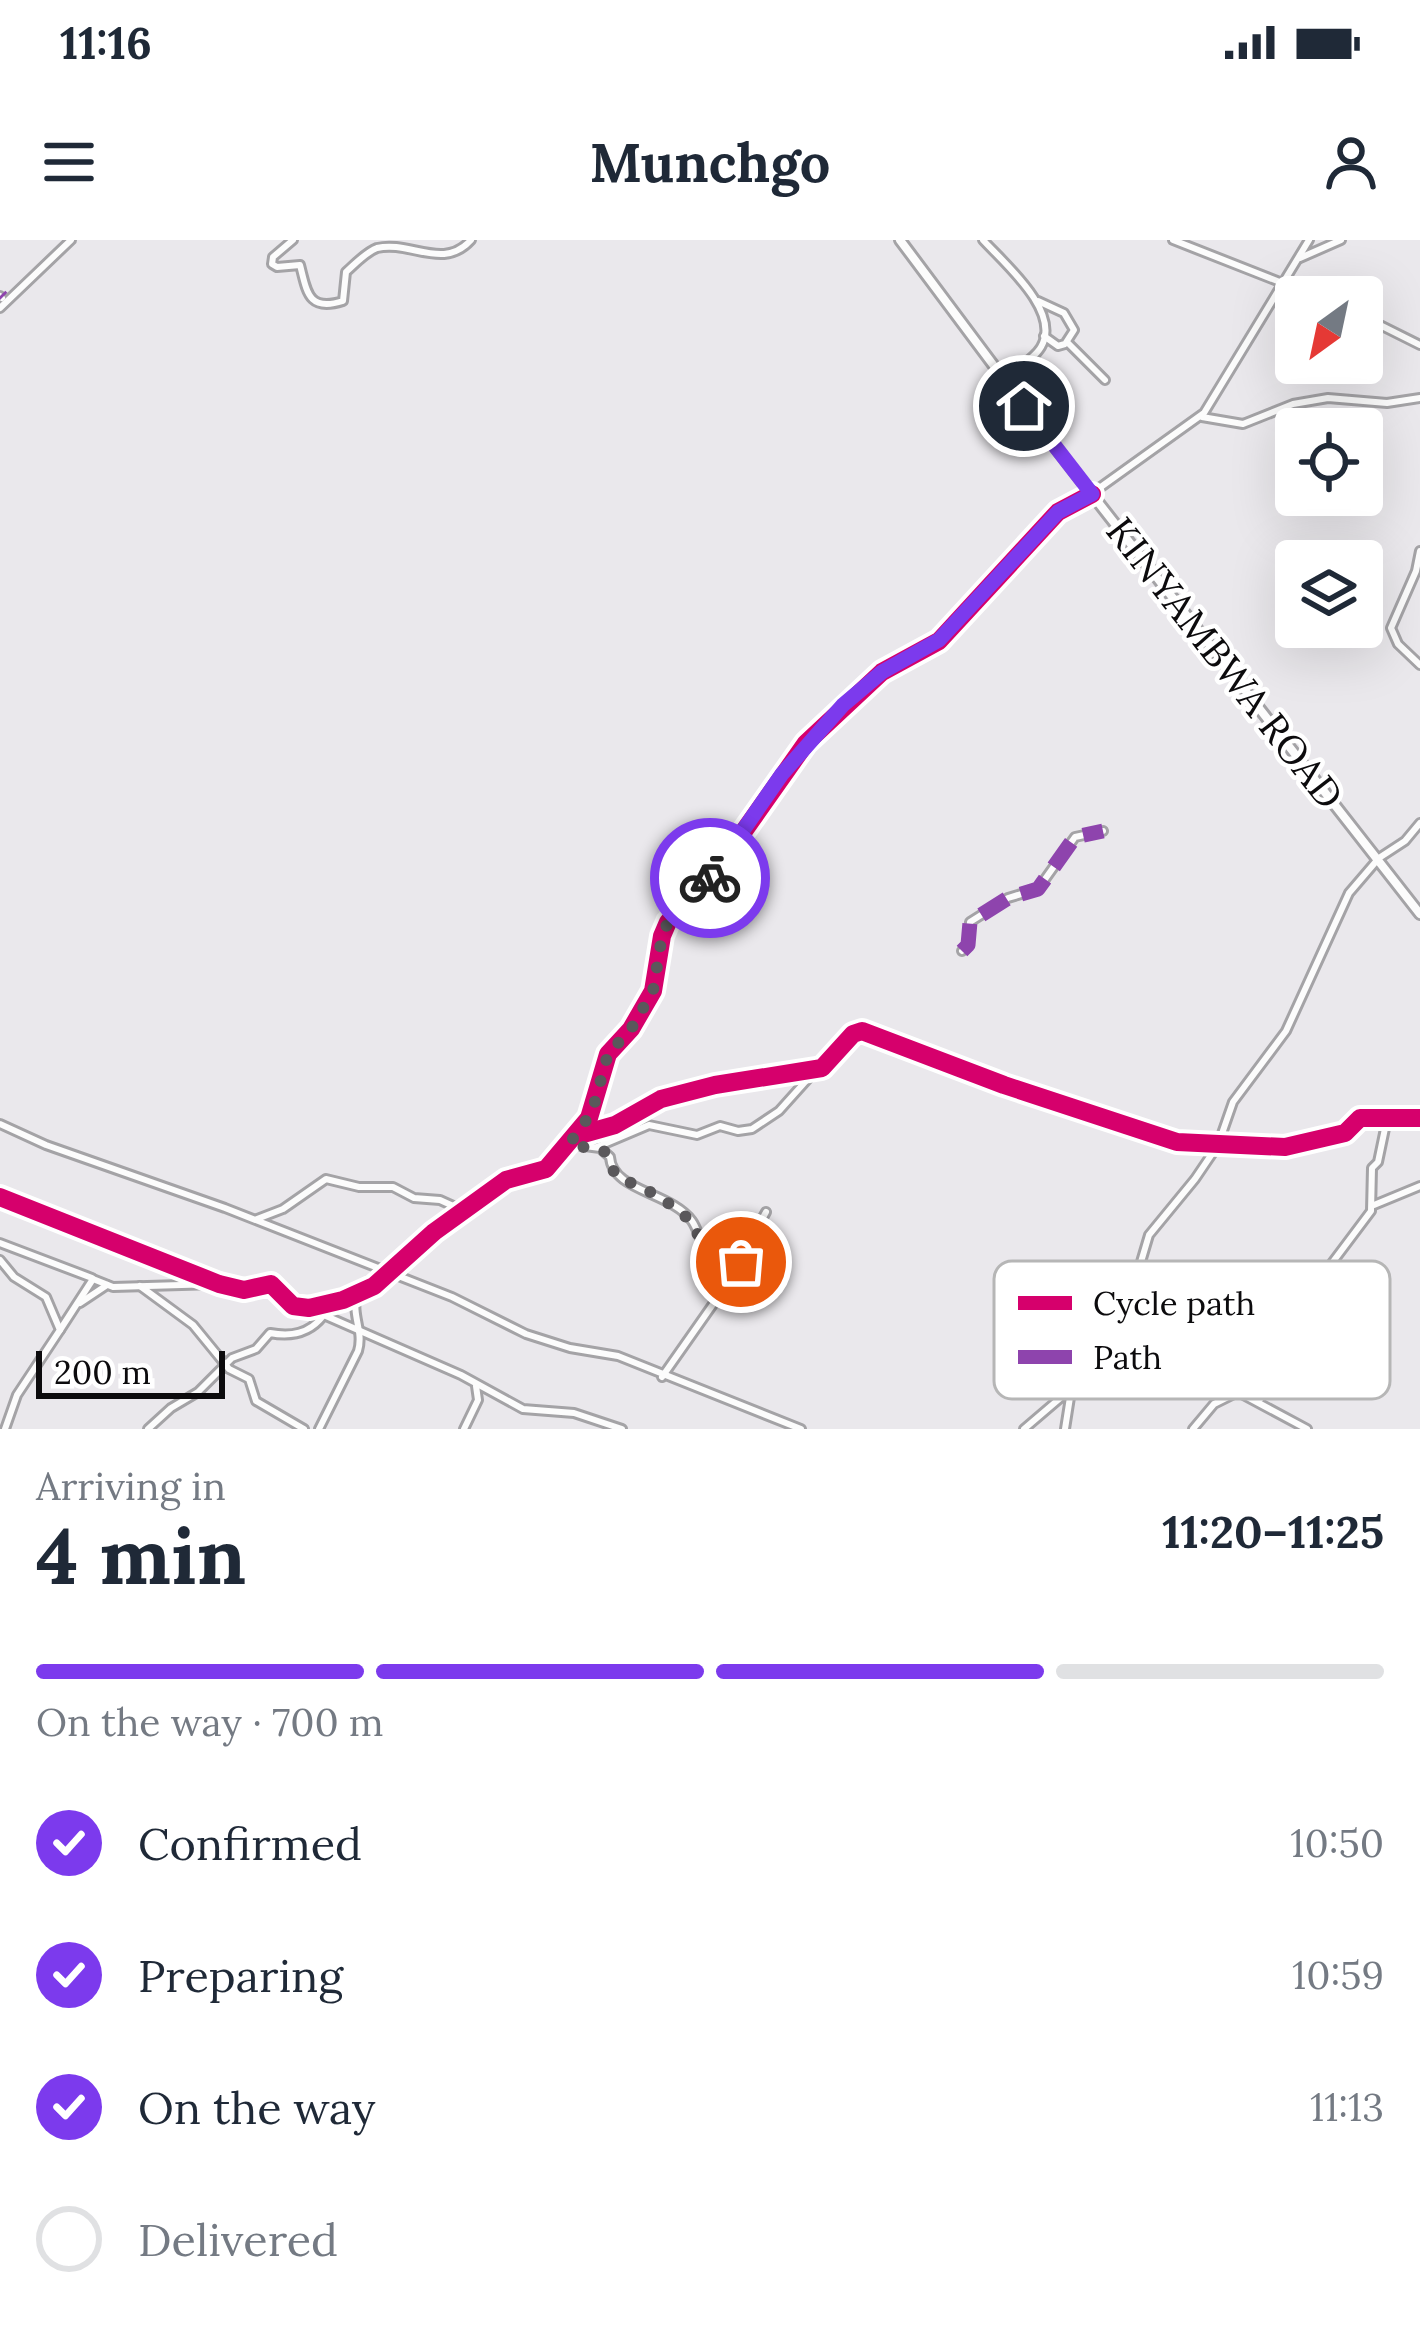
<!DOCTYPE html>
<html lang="en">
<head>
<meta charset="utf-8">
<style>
	:root { --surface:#fff; --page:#f2f2f3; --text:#1f2937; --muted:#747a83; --line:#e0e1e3; --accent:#7c3aed }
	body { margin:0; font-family:Lora,serif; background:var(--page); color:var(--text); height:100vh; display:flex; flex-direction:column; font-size:45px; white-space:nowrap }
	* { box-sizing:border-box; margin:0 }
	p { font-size:39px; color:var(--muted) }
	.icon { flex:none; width:66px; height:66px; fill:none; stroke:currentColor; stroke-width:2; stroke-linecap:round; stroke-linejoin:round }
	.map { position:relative; height:1189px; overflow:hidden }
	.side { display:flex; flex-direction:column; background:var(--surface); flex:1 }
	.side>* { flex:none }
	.needle { width:78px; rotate:213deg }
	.controls { position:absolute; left:1275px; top:36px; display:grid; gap:24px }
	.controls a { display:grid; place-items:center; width:108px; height:108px; border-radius:12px; background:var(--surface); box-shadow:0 12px 48px #0002; font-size:60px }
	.scale { position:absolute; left:36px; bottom:30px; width:189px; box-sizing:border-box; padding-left:12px; border:6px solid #0c0b0d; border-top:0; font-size:33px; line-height:42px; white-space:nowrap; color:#0c0b0d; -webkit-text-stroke:9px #fff; paint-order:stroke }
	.pin { position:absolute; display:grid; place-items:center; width:102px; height:102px; color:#fff; margin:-51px; border:6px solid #fff; border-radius:50%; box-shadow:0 3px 12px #0007 }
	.courier { position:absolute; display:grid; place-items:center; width:120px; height:120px; margin:-60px; border:9px solid #7c3aed; border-radius:50%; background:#fff; color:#222; box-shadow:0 3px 15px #0007 }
	.head em { font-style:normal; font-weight:800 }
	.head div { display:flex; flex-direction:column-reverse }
	.head { display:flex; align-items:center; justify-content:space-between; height:204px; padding:0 36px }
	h1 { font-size:78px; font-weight:800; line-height:90px }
	.bar { display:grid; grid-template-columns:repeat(4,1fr); gap:18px 12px; align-content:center; height:144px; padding:0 36px }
	.bar i { height:15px; border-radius:9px; background:var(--line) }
	.bar .active { background:var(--accent) }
	.bar p { grid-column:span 4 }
	ol { padding:0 36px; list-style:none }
	li { display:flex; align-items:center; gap:36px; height:132px }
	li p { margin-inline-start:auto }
	li .icon { padding:12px; border-radius:50%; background:var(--accent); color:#fff; stroke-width:4 }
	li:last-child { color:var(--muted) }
	li i { width:66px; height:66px; border:6px solid var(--line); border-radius:50% }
	.status { display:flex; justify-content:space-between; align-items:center; height:84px; padding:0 60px; background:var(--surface); direction:ltr }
	.status svg { height:33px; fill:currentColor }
	header { display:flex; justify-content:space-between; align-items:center; height:156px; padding:0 36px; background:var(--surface); font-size:54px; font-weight:800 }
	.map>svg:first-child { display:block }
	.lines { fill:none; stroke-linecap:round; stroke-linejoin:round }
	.street-casing { stroke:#a4a3a6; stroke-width:12 }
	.secondary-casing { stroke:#a4a3a6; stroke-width:14 }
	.street { stroke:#fcfcfc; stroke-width:6 }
	.secondary { stroke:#fcfcfc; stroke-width:8 }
	.quiet { stroke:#8e44ad; stroke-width:15; stroke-dasharray:30 15; stroke-linecap:butt }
	.cycleway-casing { stroke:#fff; stroke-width:26 }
	.cycleway { stroke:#d6006c; stroke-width:18 }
	.done { stroke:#5a585b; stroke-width:12; stroke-dasharray:0 21.6 }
	.route { stroke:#7c3aed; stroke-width:15 }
	.labels { text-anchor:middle; stroke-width:9; stroke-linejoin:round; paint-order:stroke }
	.street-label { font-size:39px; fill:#0c0b0d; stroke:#fff }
	.key { fill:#fff; stroke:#b6b6b6; stroke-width:3 }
	.key-label { font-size:33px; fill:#0c0b0d }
</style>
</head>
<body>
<div class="status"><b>11:16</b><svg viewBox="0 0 49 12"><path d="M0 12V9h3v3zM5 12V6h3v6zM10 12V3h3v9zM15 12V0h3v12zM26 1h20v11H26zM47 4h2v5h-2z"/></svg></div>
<header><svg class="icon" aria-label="menu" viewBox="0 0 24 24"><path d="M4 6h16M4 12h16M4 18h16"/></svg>Munchgo<svg class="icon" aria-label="person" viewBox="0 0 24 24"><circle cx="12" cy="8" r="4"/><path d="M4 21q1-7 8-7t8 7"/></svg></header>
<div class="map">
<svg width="1420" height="1189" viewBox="0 0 1420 1189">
	<rect width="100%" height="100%" fill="#eae8ec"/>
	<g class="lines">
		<defs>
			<g id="street">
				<path d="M293,0l-20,17 -1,7 5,3 23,-2c7,27 8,47 43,36l3,-29c9,-8 20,-20 31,-24 33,-8 66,23 94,-8"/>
				<path d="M983,0c21,23 79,72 58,107 -7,12 -26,23 -37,32"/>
				<polyline points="1173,0 1318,57"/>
				<polyline points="1300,18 1341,0"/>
				<polyline points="0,56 2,58"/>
				<polyline points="1038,61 1064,73 1074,90 1065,104 1058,106 1044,96"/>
				<polyline points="0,68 71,0"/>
				<polyline points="1362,76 1420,105"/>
				<polyline points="1067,102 1105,140"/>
				<polyline points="1202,177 1243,184 1293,164 1328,158 1387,163 1420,158"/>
				<polyline points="1095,258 1098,249 1204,173 1309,0"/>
				<polyline points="1420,311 1416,331 1391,388 1398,404 1420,425"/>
				<polyline points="962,711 968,705 970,682 1008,658 1038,649 1075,597 1103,591"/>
				<polyline points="0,884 46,905 225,968 452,1057 526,1094 570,1108 618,1116 801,1189"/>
				<polyline points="579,895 615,885 661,859 715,845 822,828 853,794 862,791 1004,845 1177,902 1285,907 1345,893 1360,878 1420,878"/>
				<path d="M570,904l30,4 10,9c2,34 61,35 82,64 5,7 8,19 13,27l36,14"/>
				<polyline points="597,907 649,885 697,895 720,886 738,891 752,889 779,871 814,832"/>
				<polyline points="0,957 219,1044 244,1050 271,1044 293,1066 309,1068 343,1060 374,1046 434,992 506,940 546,929 589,878 608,814 631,789 653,751 662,696 668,682 703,649 806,503 882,432 939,401 1058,272 1092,254"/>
				<polyline points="1374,965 1420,946"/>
				<polyline points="257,979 283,969 326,939 359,947 393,947 414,958 440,960 462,970"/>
				<polyline points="0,1003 92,1038"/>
				<polyline points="0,1020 14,1037 46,1057 60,1090 17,1155 5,1189"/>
				<polyline points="140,1046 193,1085 229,1129 249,1139 256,1161 304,1189"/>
				<polyline points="80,1063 107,1045"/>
				<polyline points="310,1069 461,1135 523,1169 574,1173 622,1189"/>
				<polyline points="60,1090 93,1039 113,1047 216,1044"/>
				<polyline points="1258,1131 1257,1151 1260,1159"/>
				<polyline points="662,1137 723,1050 766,972"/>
				<polyline points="1238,1152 1307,1189"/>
				<path d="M148,1189l23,-21 27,-16 34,-34 24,-9 14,-16c21,4 39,1 53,-17"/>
				<path d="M319,1189l39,-78c6,-20 -7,-36 -1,-56"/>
				<polyline points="464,1189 478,1160 476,1146"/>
				<polyline points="1024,1189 1072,1148 1109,1107 1127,1069 1149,995 1195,939 1218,905 1233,862 1286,791 1349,653 1379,618 1405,601 1420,583"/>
				<polyline points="1065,1189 1071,1151"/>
				<polyline points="1193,1189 1214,1164 1238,1152 1309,1072 1321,1053 1332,1023 1371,971 1372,928 1378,922 1387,879"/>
			</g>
			<polyline id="secondary" points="900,0 1044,193 1420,674"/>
		</defs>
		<use href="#street" class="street-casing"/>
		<use href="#secondary" class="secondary-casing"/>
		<use href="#street" class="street"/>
		<use href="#secondary" class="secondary"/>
		<g class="quiet">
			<polyline points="0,56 2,58"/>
			<polyline points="962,711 968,705 970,682 1008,658 1038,649 1075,597 1103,591"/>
		</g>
		<defs>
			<g id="cycleway">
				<polyline points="576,896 615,885 661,859 715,845 822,828 853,794 862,791 1004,845 1177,902 1285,907 1345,893 1360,878 1420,878"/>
				<polyline points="0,957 219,1044 244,1050 271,1044 293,1066 309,1068 343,1060 374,1046 434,992 506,940 546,929 589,878 608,814 631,789 653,751 662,696 668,682 703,649 806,503 882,432 939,401 1058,272 1092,254"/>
			</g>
		</defs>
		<use href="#cycleway" class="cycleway-casing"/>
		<use href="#cycleway" class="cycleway"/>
	</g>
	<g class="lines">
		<polyline class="done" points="710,638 668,682 662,696 653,751 631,789 608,814 592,872 569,904 604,911 616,936 659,956 690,980 705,1008 741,1022"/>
		<polyline class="route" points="710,638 782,534 843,465 882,432 939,400 1058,272 1092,254 1024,166"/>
	</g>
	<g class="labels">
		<g class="street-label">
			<text transform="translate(1225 423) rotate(52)" y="14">KINYAMBWA ROAD</text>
		</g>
	</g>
	<rect x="994" y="1021" width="396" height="138" rx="18" class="key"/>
	<rect x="1018" y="1056" width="54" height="14" fill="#d6006c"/>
	<rect x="1018" y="1110" width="54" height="14" fill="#8e44ad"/>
	<g class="key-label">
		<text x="1093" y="1075">Cycle path</text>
		<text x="1093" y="1129">Path</text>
	</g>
</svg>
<div class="controls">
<a><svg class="needle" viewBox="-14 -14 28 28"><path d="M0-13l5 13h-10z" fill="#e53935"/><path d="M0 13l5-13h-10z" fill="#747a83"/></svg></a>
<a><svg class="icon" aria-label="locate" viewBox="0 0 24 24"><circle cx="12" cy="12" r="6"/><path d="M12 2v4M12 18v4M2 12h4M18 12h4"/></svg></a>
<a><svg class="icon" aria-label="layers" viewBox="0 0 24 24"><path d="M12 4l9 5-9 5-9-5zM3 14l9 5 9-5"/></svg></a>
</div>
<div class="scale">200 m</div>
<div class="pin" style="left:741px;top:1022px;background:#ea580c"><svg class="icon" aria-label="bag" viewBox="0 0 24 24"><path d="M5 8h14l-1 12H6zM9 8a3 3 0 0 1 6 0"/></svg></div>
<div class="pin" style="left:1024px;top:166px;background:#1f2937"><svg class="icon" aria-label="home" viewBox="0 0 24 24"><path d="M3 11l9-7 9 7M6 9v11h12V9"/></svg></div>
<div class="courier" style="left:710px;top:638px"><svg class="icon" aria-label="bike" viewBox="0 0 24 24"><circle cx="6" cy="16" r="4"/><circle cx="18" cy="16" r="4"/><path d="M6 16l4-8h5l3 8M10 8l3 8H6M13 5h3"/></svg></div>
</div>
<section class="side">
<div class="head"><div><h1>4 min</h1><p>Arriving in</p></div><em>11:20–11:25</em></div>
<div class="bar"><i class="active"></i><i class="active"></i><i class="active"></i><i></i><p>On the way · 700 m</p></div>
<ol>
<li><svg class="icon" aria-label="check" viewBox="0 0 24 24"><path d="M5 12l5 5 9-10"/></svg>Confirmed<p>10:50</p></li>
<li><svg class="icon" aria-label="check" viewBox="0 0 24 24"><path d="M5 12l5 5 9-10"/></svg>Preparing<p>10:59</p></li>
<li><svg class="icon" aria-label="check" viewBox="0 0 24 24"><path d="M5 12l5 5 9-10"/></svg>On the way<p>11:13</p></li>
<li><i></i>Delivered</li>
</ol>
</section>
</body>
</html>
